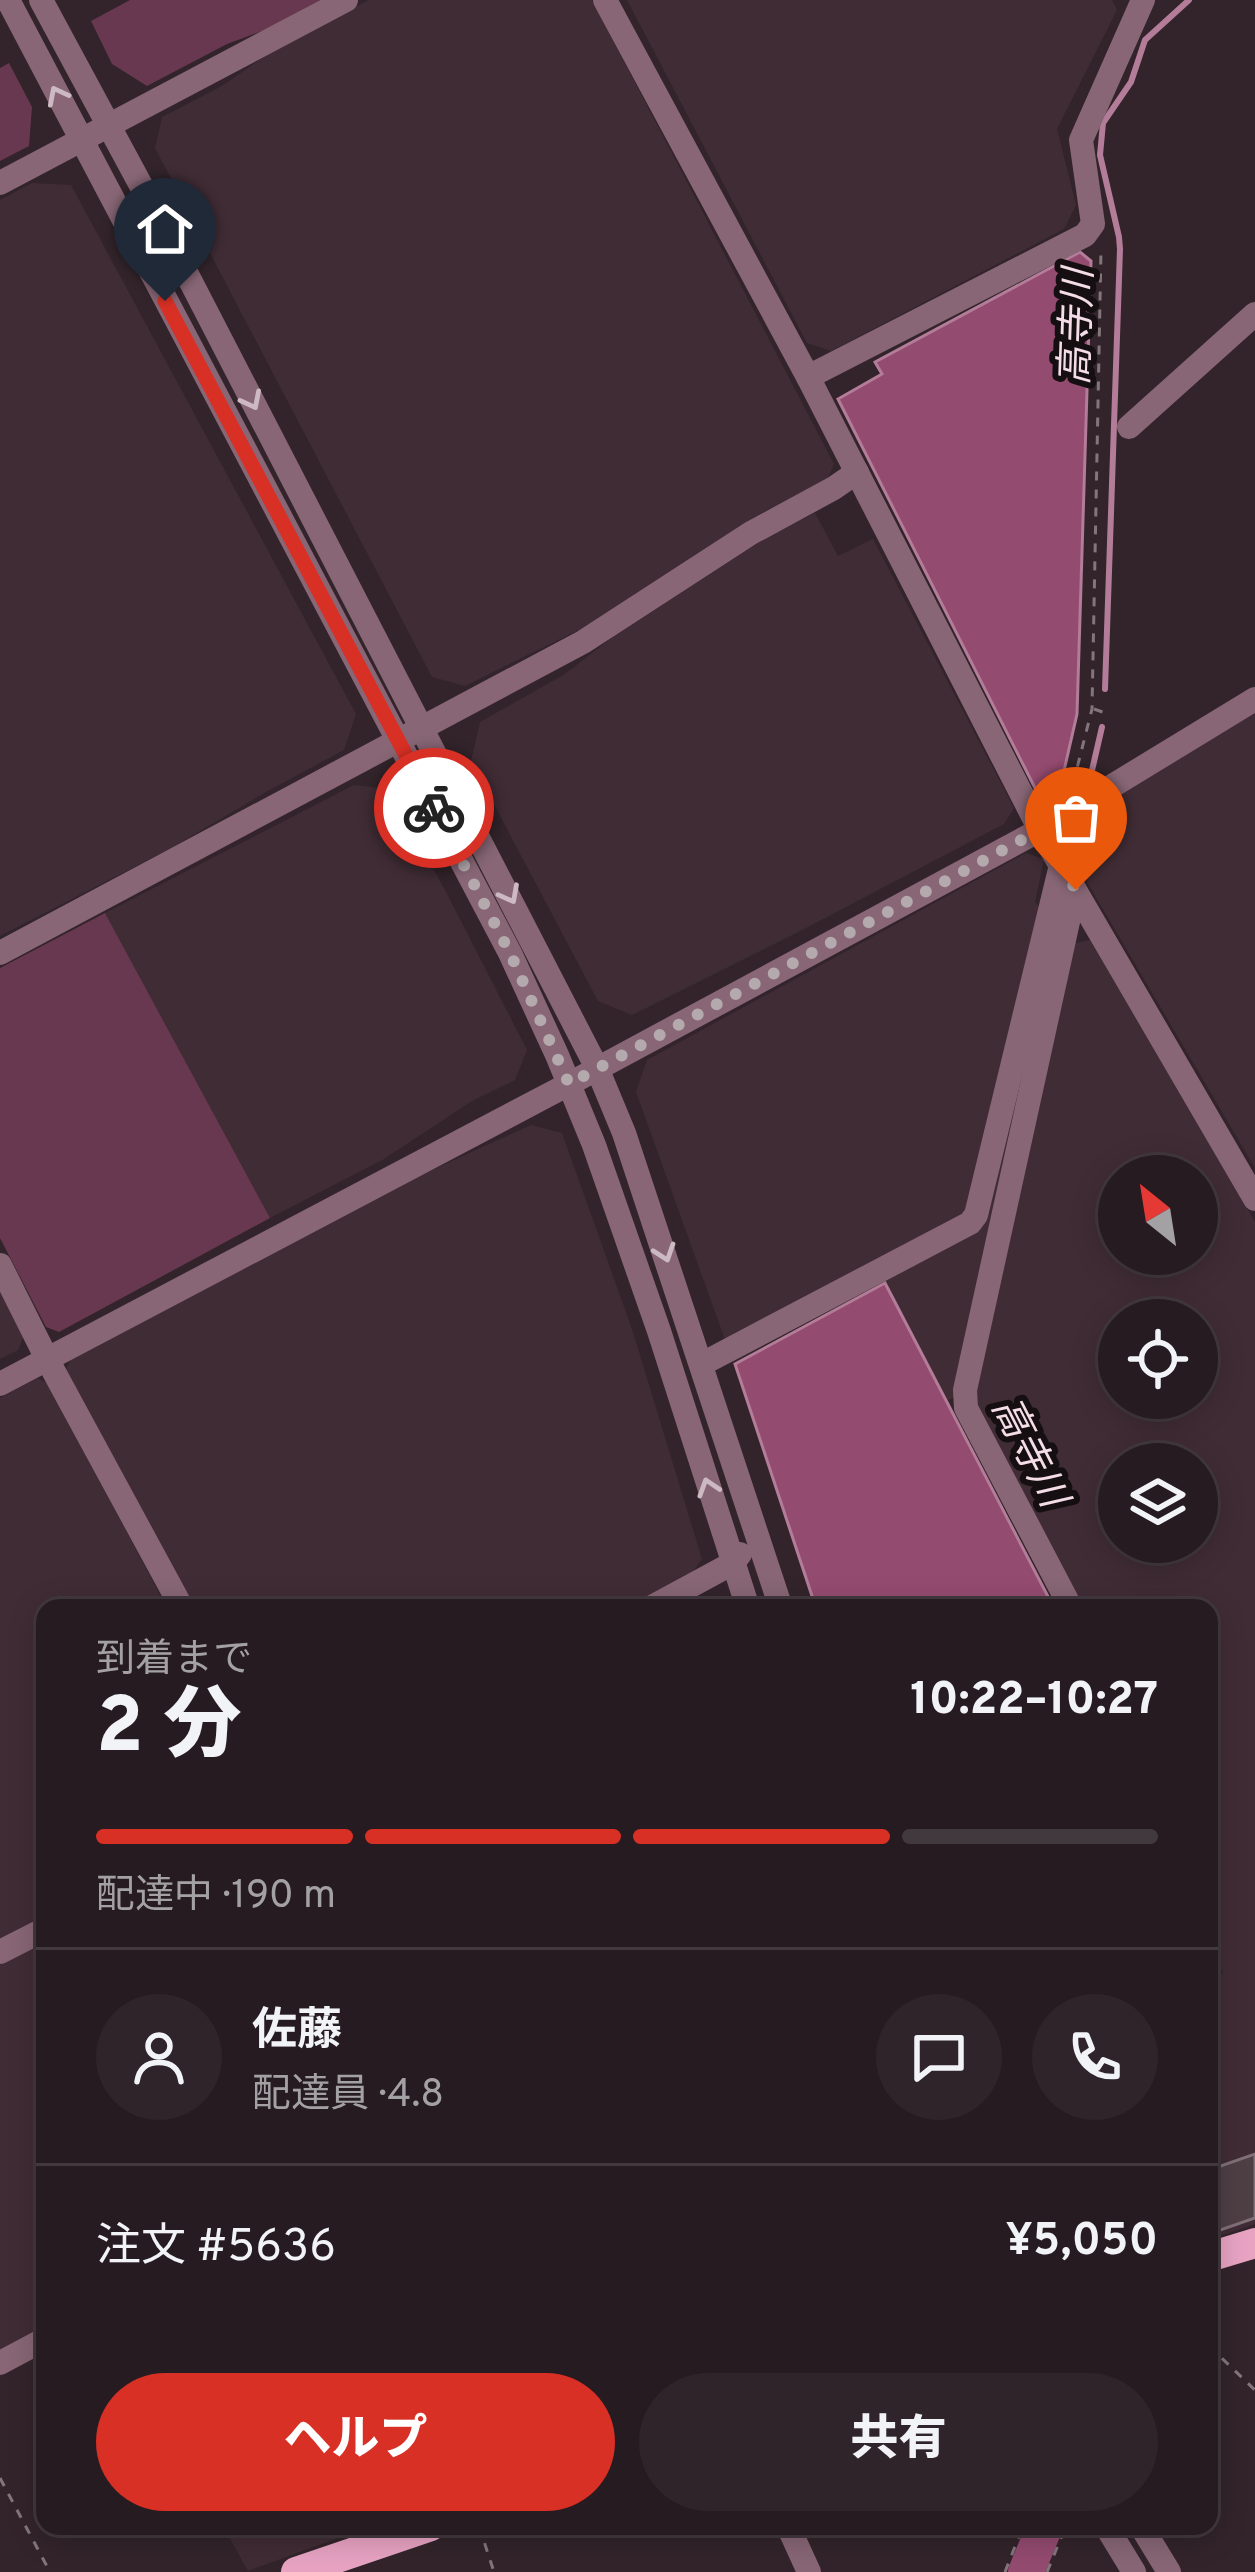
<!DOCTYPE html>
<html lang="ja">
<head>
<meta charset="utf-8">
<style>
	:root { --surface:#261b20; --page:#2e2429; --text:#f1f3f6; --muted:#a4a1a5; --line:#42393e; --accent:#d93025 }
	body { margin:0; font-family:Overpass,"Noto Sans JP",sans-serif; background:var(--page); color:var(--text); height:100vh; display:flex; flex-direction:column; font-size:45px; white-space:nowrap }
	* { box-sizing:border-box; margin:0 }
	p { font-size:39px; color:var(--muted) }
	.icon { flex:none; width:66px; height:66px; fill:none; stroke:currentColor; stroke-width:2; stroke-linecap:round; stroke-linejoin:round }
	.map { position:relative; flex:1; overflow:hidden }
	.side { position:absolute; left:36px; top:1599px; width:1182px; height:936px; display:flex; flex-direction:column; background:var(--surface); border-radius:24px; box-shadow:0 6px 30px #0003,0 0 0 3px var(--line) }
	.side>* { flex:none }
	.needle { width:78px; rotate:330deg }
	.fabs { position:absolute; left:1098px; top:1155px; display:grid; gap:24px }
	.fabs a { display:grid; place-items:center; width:120px; height:120px; border-radius:50%; background:var(--surface); box-shadow:0 6px 30px #0003,0 0 0 3px var(--line); font-size:60px }
	.pin { position:absolute; display:grid; place-items:center; width:102px; height:102px; color:#fff; margin:-123px -51px; border-radius:50% 50% 50% 0; rotate:-45deg; box-shadow:0 0 12px #0007 }
	.pin .icon { rotate:45deg }
	.courier { position:absolute; display:grid; place-items:center; width:120px; height:120px; margin:-60px; border:9px solid #d93025; border-radius:50%; background:#fff; color:#222; box-shadow:0 3px 15px #0007 }
	.headline em { font-style:normal; font-weight:800 }
	.headline div { display:flex; flex-direction:column-reverse }
	.headline { display:flex; align-items:center; justify-content:space-between; height:204px; padding:0 60px }
	h1 { font-size:78px; font-weight:800; line-height:90px }
	.bar { display:grid; grid-template-columns:repeat(4,1fr); gap:18px 12px; align-content:center; height:144px; padding:0 60px }
	.bar i { height:15px; border-radius:9px; background:var(--line) }
	.bar .selected { background:var(--accent) }
	.bar p { grid-column:span 4 }
	.line { display:flex; align-items:center; gap:30px; padding:0 60px; border-top:3px solid var(--line) }
	.line div { flex:1 }
	.round { display:grid; place-items:center; flex:none; width:126px; height:126px; border-radius:63px; background:var(--page) }
	.button { display:flex; gap:24px; margin-top:auto; padding:24px 60px }
	.button a { flex:1; height:138px; border-radius:72px; background:var(--accent); color:#fff; font-size:48px; font-weight:800; line-height:138px; text-align:center }
	.button a+a { background:var(--page); color:var(--text) }
	.map>svg:first-child { display:block }
	.built { fill:#402c35; fill-rule:evenodd }
	.green { fill:#67384f }
	.water { fill:#944b70; stroke:#b37c98; stroke-width:3 }
	.lines { fill:none; stroke-linecap:round; stroke-linejoin:round }
	.stream { stroke:#b37c98; stroke-width:6 }
	.river { stroke:#944b70; stroke-width:36 }
	.building { fill:#4e3f45; stroke:#817077; stroke-width:3 }
	.path { stroke:#82767b; stroke-width:3; stroke-dasharray:9 9; stroke-linecap:butt }
	.minor { stroke:#886675; stroke-width:24 }
	.major { stroke:#e8a3c3; stroke-width:30 }
	.oneway { stroke:#ccb9c1 }
	.done { stroke:#b4a9ad; stroke-width:12; stroke-dasharray:0 21.6 }
	.route { stroke:#d93025; stroke-width:15 }
	.labels { text-anchor:middle; stroke-width:12; stroke-linejoin:round; paint-order:stroke }
	.water-label { font-size:39px; font-style:italic; fill:#f4dde7; stroke:#160f12 }
</style>
</head>
<body>
<div class="map">
<svg width="1255" height="2572" viewBox="0 0 1255 2572">
	<rect width="100%" height="100%" fill="#32242a"/>
	<g class="built">
		<polygon points="369,0 592,0 834,464 828,478 754,517 607,616 465,686 432,677 155,148 162,117 222,86 281,45"/>
		<polygon points="627,0 1112,0 1117,10 1057,129 1076,205 1064,229 831,351 807,343"/>
		<polygon points="32,183 71,185 356,714 344,750 266,792 173,847 0,936 0,200"/>
		<polygon points="815,513 838,556 873,539 1014,808 1004,824 806,928 632,1015 598,1001 471,761 480,722 565,674 614,636 769,536"/>
		<polygon points="1255,711 1255,1168 1087,882 1104,805"/>
		<polygon points="354,785 389,789 445,890 527,1050 515,1080 472,1101 384,1159 270,1218 105,913"/>
		<path d="M1026,853l18,6 -9,43 36,42 19,-4 165,282v1002l-46,16v-259l14,-8 -14,-26v-339h-127l-123,-212 -11,4 -65,-119 -150,81 -97,-270 11,-32zM1119,1176h78v78h-78zM1119,1320h78v78h-78zM1119,1464h78v78h-78z"/>
		<polygon points="531,1125 562,1133 632,1329 702,1559 690,1576 630,1608 195,1608 65,1372 71,1358 399,1185"/>
		<polygon points="0,1291 24,1336 18,1350 0,1359"/>
		<polygon points="37,1378 48,1383 167,1608 45,1608 45,1915 0,1939 0,1398"/>
		<polygon points="45,1941 45,2330 0,2354 0,1965"/>
		<polygon points="223,2526 371,2526 248,2571"/>
	</g>
	<g class="green">
		<polygon points="130,0 320,0 267,29 227,44 147,86 112,64 91,21"/>
		<polygon points="9,63 32,107 29,146 0,161 0,68"/>
		<polygon points="105,913 270,1218 59,1332 46,1327 0,1238 0,968"/>
	</g>
	<g class="water">
		<polygon points="1080,252 1091,261 1077,714 1063,775 1037,792 838,399 882,374 875,362"/>
		<polygon points="885,1283 1054,1608 816,1608 735,1364"/>
	</g>
	<g class="lines">
		<g class="stream">
			<polyline points="1105,689 1120,249 1119,237 1100,155 1103,123 1131,82 1145,40 1189,0"/>
			<polyline points="1090,779 1102,727"/>
		</g>
		<polyline class="river" points="1026,2572 1045,2526"/>
	</g>
	<polygon class="building" points="1255,2154 1255,2218 1209,2234 1209,2170"/>
	<g class="lines">
		<g class="path">
			<polyline points="1094,709 1111,715"/>
			<polyline points="1073,784 1092,709 1101,250"/>
			<polyline points="1209,2346 1255,2390"/>
			<polyline points="0,2478 50,2572"/>
			<polyline points="479,2526 494,2572"/>
			<polyline points="1005,2572 1023,2526"/>
			<polyline points="1047,2572 1066,2526"/>
		</g>
		<g class="minor">
			<polyline points="8,0 510,953 557,1055 594,1145 659,1331 748,1608"/>
			<polyline points="41,0 144,191 597,1068 624,1133 781,1608"/>
			<polyline points="605,0 808,377 1040,830 1255,1199"/>
			<polyline points="0,183 346,0"/>
			<polyline points="808,377 1085,235 1093,224 1081,140 1143,0"/>
			<polyline points="1129,427 1255,314"/>
			<polyline points="0,953 583,642 751,533 834,488 857,472"/>
			<polyline points="0,1265 47,1359 182,1608"/>
			<polyline points="702,1364 970,1223 976,1215 1061,865"/>
			<polyline points="0,1384 569,1084 1040,830 1255,699"/>
			<polyline points="650,1608 733,1563 740,1554"/>
			<polyline points="1071,1608 966,1408 965,1390 1075,890"/>
			<polyline points="0,1952 45,1929"/>
			<polyline points="0,2363 45,2339"/>
			<polyline points="788,2526 809,2572"/>
			<polyline points="1106,2526 1134,2572"/>
			<polyline points="1141,2526 1169,2572"/>
		</g>
		<g class="major">
			<polyline points="1209,2257 1255,2243"/>
			<polyline points="296,2572 431,2526"/>
		</g>
	</g>
	<defs><path id="oneway-chevron" d="M-2-3.5L2.5 0L-2 3.5" fill="none" stroke-width="1.6" stroke-linecap="round" stroke-linejoin="round" transform="scale(3)"/></defs>
	<g class="oneway">
		<use href="#oneway-chevron" transform="translate(57 95) rotate(-117)"/>
		<use href="#oneway-chevron" transform="translate(252 401) rotate(63)"/>
		<use href="#oneway-chevron" transform="translate(510 895) rotate(62)"/>
		<use href="#oneway-chevron" transform="translate(665 1253) rotate(71)"/>
		<use href="#oneway-chevron" transform="translate(708 1487) rotate(-108)"/>
	</g>
	<g class="lines">
		<polyline class="done" points="434,808 510,953 569,1084 1040,830 1076,890"/>
		<polyline class="route" points="165,301 434,808"/>
	</g>
	<g class="labels">
		<g class="water-label">
			<text transform="translate(1075 327) rotate(-88)" y="14">高寺川</text>
			<text transform="translate(1031 1451) rotate(63)" y="14">高寺川</text>
		</g>
	</g>
</svg>
<div class="fabs">
<a><svg class="needle" viewBox="-14 -14 28 28"><path d="M0-13l5 13h-10z" fill="#e53935"/><path d="M0 13l5-13h-10z" fill="#a4a1a5"/></svg></a>
<a><svg class="icon" aria-label="locate" viewBox="0 0 24 24"><circle cx="12" cy="12" r="6"/><path d="M12 2v4M12 18v4M2 12h4M18 12h4"/></svg></a>
<a><svg class="icon" aria-label="layers" viewBox="0 0 24 24"><path d="M12 4l9 5-9 5-9-5zM3 14l9 5 9-5"/></svg></a>
</div>
<div class="pin" style="left:1076px;top:890px;background:#ea580c"><svg class="icon" aria-label="bag" viewBox="0 0 24 24"><path d="M5 8h14l-1 12H6zM9 8a3 3 0 0 1 6 0"/></svg></div>
<div class="pin" style="left:165px;top:301px;background:#1f2937"><svg class="icon" aria-label="home" viewBox="0 0 24 24"><path d="M3 11l9-7 9 7M6 9v11h12V9"/></svg></div>
<div class="courier" style="left:434px;top:808px"><svg class="icon" aria-label="bike" viewBox="0 0 24 24"><circle cx="6" cy="16" r="4"/><circle cx="18" cy="16" r="4"/><path d="M6 16l4-8h5l3 8M10 8l3 8H6M13 5h3"/></svg></div>
<section class="side">
<div class="headline"><div><h1>2 分</h1><p>到着まで</p></div><em>10:22–10:27</em></div>
<div class="bar"><i class="selected"></i><i class="selected"></i><i class="selected"></i><i></i><p>配達中 · 190 m</p></div>
<div class="line" style="height:216px"><a class="round"><svg class="icon" aria-label="person" viewBox="0 0 24 24"><circle cx="12" cy="8" r="4"/><path d="M4 21q1-7 8-7t8 7"/></svg></a><div><b>佐藤</b><p>配達員 · 4.8</p></div><a class="round"><svg class="icon" aria-label="chat" viewBox="0 0 24 24"><path d="M4 5h16v11H9l-5 4z"/></svg></a><a class="round"><svg class="icon" aria-label="phone" viewBox="0 0 24 24"><path d="M5 4h4l2 5-3 2q2 4 5 5l2-3 5 2v4C11 20 4 13 5 4z"/></svg></a></div>
<div class="line" style="height:156px"><div>注文 #5636</div><b>¥5,050</b></div>
<div class="button"><a>ヘルプ</a><a>共有</a></div>
</section>
</div>
</body>
</html>
